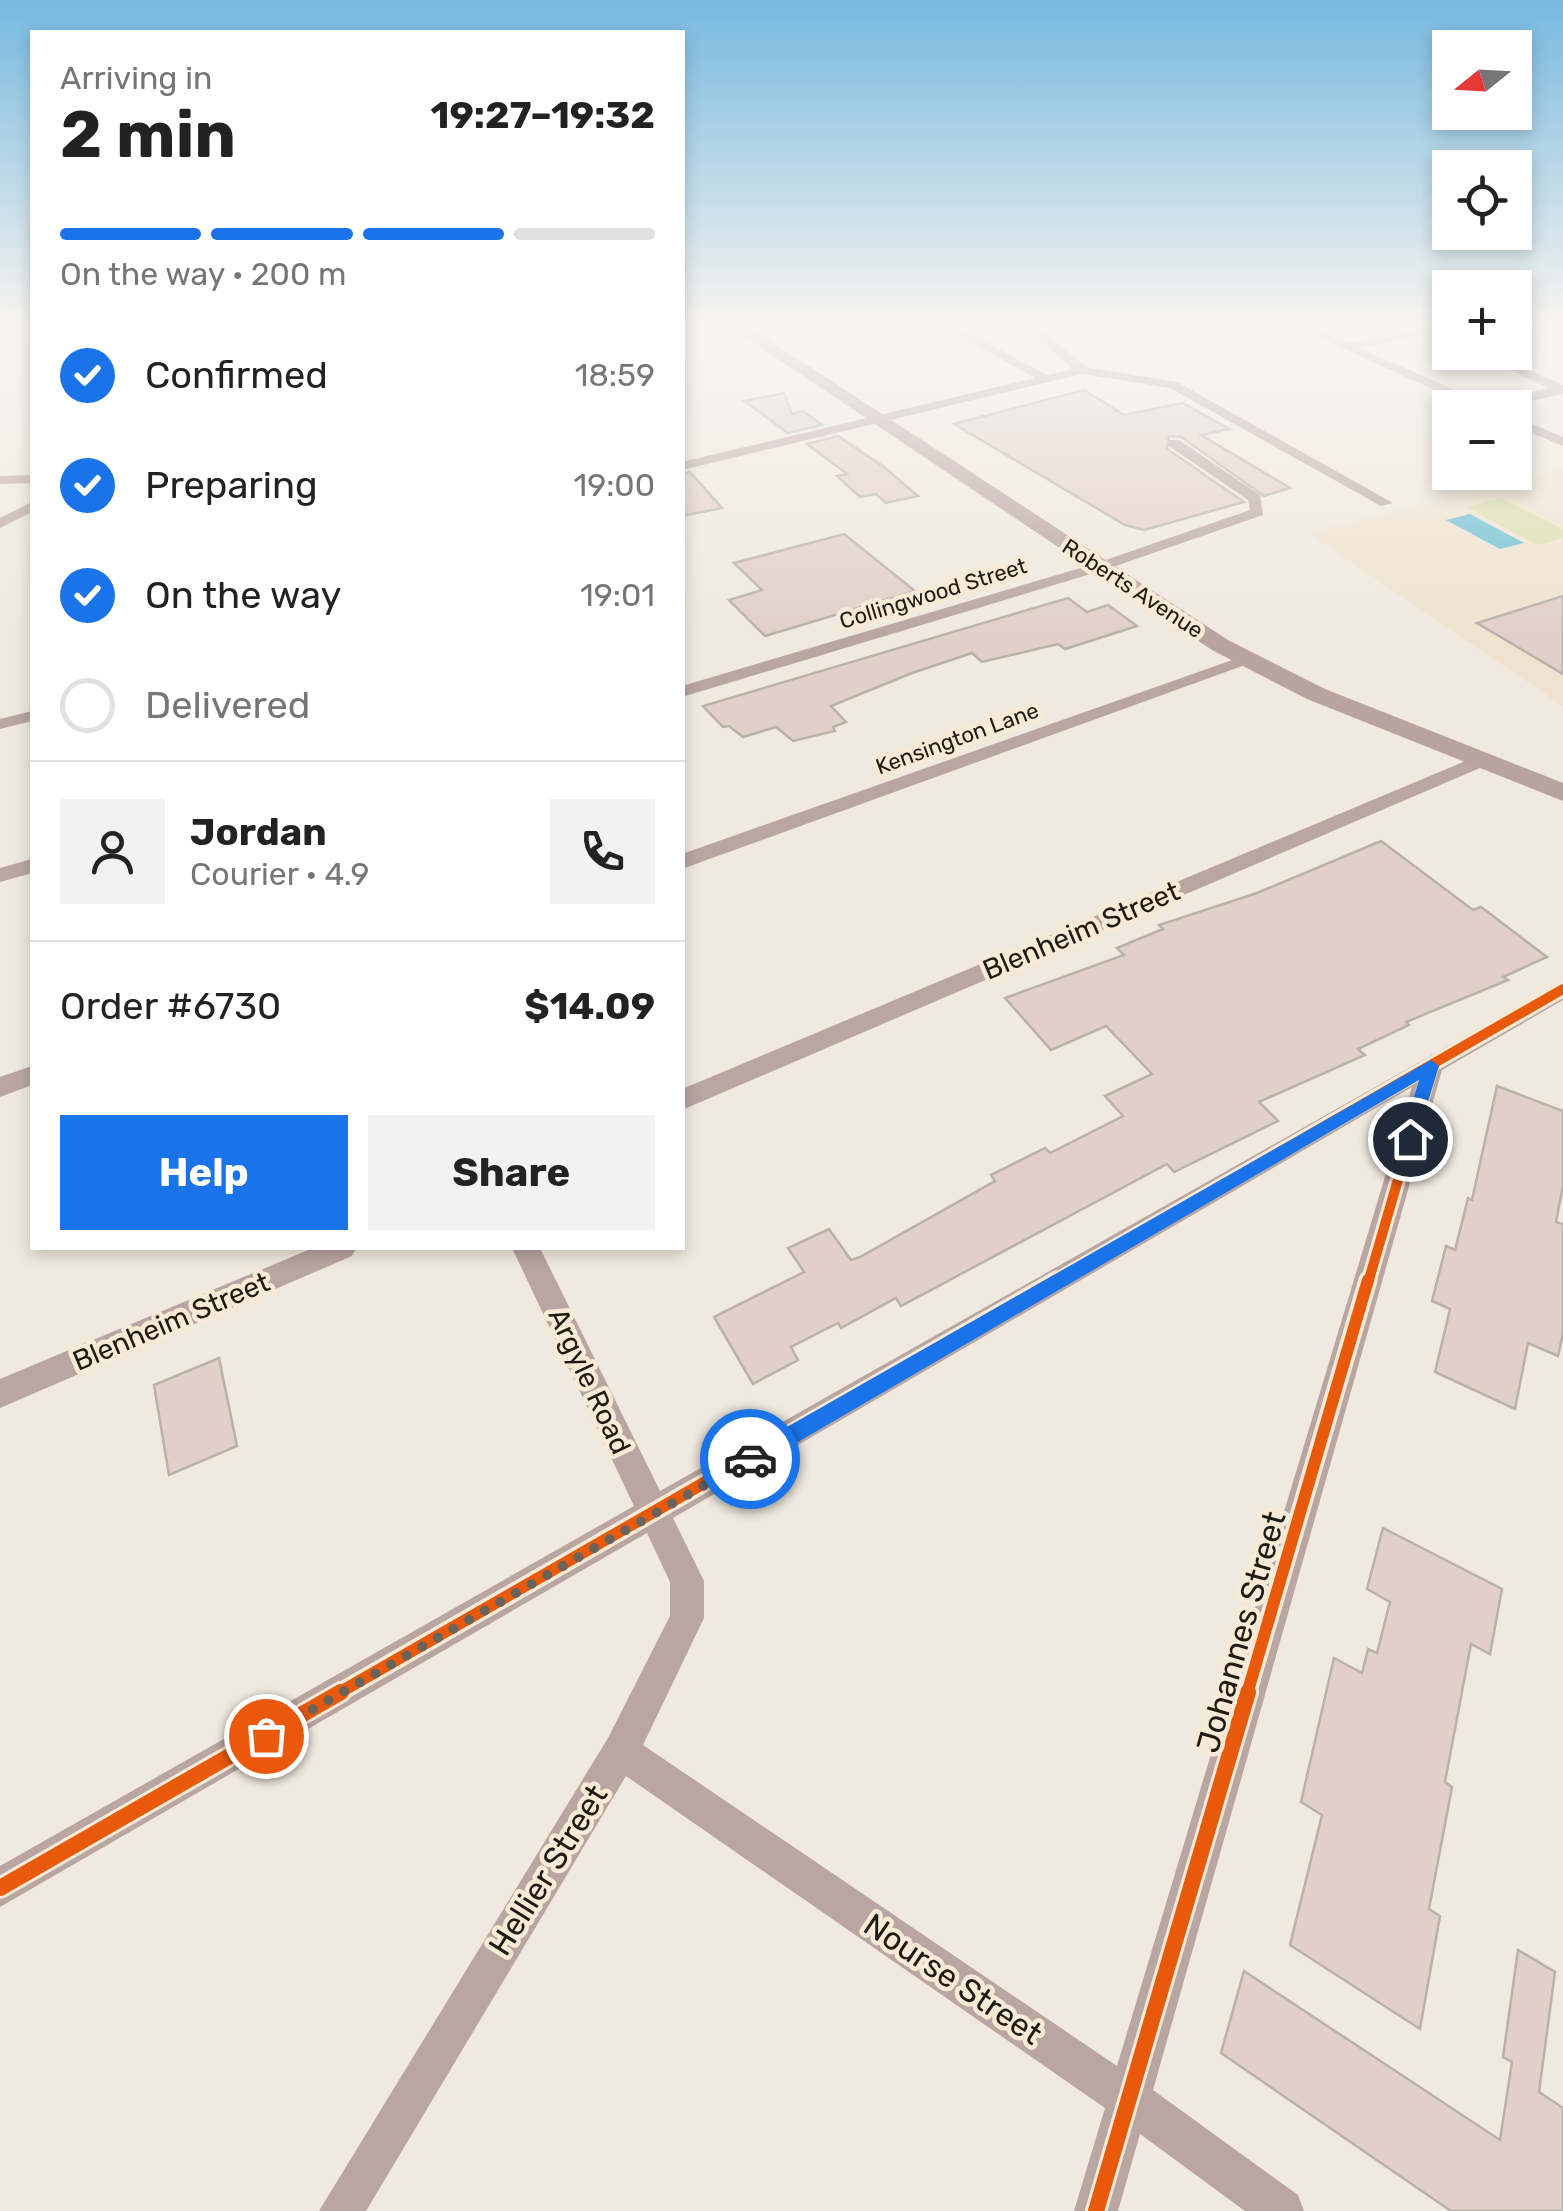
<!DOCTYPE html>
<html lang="en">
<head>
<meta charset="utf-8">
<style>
	:root { --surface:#fff; --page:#f2f2f2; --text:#222; --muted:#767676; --line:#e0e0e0; --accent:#1a73e8 }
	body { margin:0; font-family:Rubik,sans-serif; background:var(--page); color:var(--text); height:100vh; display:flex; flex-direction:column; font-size:38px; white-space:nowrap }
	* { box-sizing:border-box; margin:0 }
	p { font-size:32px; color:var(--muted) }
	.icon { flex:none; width:55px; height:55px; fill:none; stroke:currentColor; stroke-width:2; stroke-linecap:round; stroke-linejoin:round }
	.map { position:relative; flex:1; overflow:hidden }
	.details { position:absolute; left:30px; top:30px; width:655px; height:1220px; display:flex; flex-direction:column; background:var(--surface); border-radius:0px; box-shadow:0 5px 15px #0003 }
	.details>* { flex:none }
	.needle { width:65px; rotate:252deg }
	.buttons { position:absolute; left:1432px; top:30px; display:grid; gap:20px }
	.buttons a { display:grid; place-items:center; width:100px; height:100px; border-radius:0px; background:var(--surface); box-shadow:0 5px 15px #0003; font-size:50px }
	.pin { position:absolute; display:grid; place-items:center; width:85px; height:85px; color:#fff; margin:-42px; border:5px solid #fff; border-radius:50%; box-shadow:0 2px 10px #0007 }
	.courier { position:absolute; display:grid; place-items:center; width:100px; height:100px; margin:-50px; border:8px solid #1a73e8; border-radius:50%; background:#fff; color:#222; box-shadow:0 2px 12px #0007 }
	.overview em { font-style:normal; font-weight:700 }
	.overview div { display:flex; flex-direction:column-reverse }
	.overview { display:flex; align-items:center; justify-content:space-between; height:170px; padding:0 30px }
	h1 { font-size:65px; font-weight:700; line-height:75px }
	.bar { display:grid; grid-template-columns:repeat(4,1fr); gap:15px 10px; align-content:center; height:120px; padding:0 30px }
	.bar i { height:12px; border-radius:8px; background:var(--line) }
	.bar .current { background:var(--accent) }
	.bar p { grid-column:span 4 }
	.line { display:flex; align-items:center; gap:25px; padding:0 30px; border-top:2px solid var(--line) }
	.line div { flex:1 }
	.round { display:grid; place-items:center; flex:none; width:105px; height:105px; border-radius:0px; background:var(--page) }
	ol { padding:0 30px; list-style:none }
	li { display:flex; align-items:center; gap:30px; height:110px }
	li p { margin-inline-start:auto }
	li .icon { padding:10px; border-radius:50%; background:var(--accent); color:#fff; stroke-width:4 }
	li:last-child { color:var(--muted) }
	li i { width:55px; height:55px; border:5px solid var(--line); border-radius:50% }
	.action { display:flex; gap:20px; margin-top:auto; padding:20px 30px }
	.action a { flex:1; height:115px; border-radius:0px; background:var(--accent); color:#fff; font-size:40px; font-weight:700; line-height:115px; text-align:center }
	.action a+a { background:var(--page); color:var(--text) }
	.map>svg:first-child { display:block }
	.built { fill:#efe3cf }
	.green { fill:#dae0ad }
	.water { fill:#69bed4 }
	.building { fill:#e1d0c8; stroke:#b9b1ab; stroke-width:2.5 }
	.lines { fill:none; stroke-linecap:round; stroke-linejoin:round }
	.minor { fill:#b9a5a2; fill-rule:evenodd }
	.secondary { fill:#b8a3a0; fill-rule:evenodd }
	.cycleway-far2-casing { stroke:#f7ead6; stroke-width:16 }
	.cycleway-far1-casing { stroke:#f7ead6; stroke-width:19 }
	.cycleway-casing { stroke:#f7ead6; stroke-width:22 }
	.cycleway-far2 { stroke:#e8590c; stroke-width:10 }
	.cycleway-far1 { stroke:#e8590c; stroke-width:12 }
	.cycleway { stroke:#e8590c; stroke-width:16 }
	.route { fill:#1a73e8 }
	.done { stroke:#68635b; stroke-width:10; stroke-dasharray:0 18 }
	.labels { text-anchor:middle; stroke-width:9; stroke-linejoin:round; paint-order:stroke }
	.far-street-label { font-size:22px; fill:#1f1b14; stroke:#f7ead6 }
	.street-label { font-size:28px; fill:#1f1b14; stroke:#f7ead6 }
	.near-street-label { font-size:32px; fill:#1f1b14; stroke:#f7ead6 }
</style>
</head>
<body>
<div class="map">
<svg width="1563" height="2211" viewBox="0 0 1563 2211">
	<rect width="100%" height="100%" fill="#efe9de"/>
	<polygon class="built" points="1563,469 1563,706 1308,533"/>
	<polygon class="green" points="1501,498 1563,529 1563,538 1537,545 1466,507"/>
	<polygon class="water" points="1470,514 1524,543 1500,549 1446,520"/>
	<g class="building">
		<polygon points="1084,390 1124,415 1183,403 1229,429 1201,435 1290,488 1264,496 1181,437 1169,436 1167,449 1244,502 1144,530 1125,525 954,424"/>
		<polygon points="784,393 792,414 803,411 822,425 788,433 744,401"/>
		<polygon points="838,436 884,467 918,496 886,503 876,494 860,497 837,476 847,474 807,444"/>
		<polygon points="690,472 722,508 682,516 682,474"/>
		<polygon points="844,534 915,591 765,636 729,600 762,590 734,563"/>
		<polygon points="1563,596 1563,674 1477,623"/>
		<polygon points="1068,598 1087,612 1108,605 1137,626 1065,649 1058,644 982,662 972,653 912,673 831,706 846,722 833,727 835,731 793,741 776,727 743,737 729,726 723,727 703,706"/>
		<polygon points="1381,841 1473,910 1481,907 1547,957 1503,977 1508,980 1406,1022 1409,1025 1358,1049 1365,1055 1259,1102 1278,1121 1174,1172 1167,1164 901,1306 896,1298 841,1328 838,1323 791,1347 798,1360 753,1384 714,1317 804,1272 788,1248 829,1229 851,1260 860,1257 995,1181 991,1175 1045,1148 1050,1153 1123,1116 1105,1096 1152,1074 1106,1026 1051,1050 1005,998 1124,955 1117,948 1163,929 1159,925 1257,893"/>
		<polygon points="1497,1086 1563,1111 1563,1186 1556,1222 1563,1224 1563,1333 1558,1356 1528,1343 1515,1409 1435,1372 1450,1309 1432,1301 1446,1246 1455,1250 1468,1198 1472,1200"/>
		<polygon points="219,1358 237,1446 169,1475 154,1385"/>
		<polygon points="1383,1528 1502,1589 1490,1654 1471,1644 1445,1782 1452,1787 1429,1909 1440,1916 1420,2029 1290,1945 1322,1815 1301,1802 1334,1658 1362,1673 1368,1649 1377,1653 1390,1602 1367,1589"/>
		<polygon points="1518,1950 1555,1972 1539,2092 1563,2108 1563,2211 1451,2211 1221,2053 1244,1971 1500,2140 1512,2062 1503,2057"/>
	</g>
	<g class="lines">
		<g class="minor">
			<polygon points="941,325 955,325 1047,375 1073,369 1023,325 1036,325 1086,367 1177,382 1393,503 1381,506 1170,388 1082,374 682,470 682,462 1035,378"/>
			<polygon points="1292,325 1307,325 1348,343 1450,325 1450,329 1359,348 1485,403 1548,388 1472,352 1488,352 1563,385 1563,394 1497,408 1474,408"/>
			<polygon points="1515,417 1563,437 1563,446 1515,426"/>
			<polygon points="1169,440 1179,440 1260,495 1263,515 1104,570 682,697 682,686 1094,564 1250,510 1248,500 1169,446"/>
			<polygon points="32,475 32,483 0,484 0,476"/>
			<polygon points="32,502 32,512 0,528 0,518"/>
			<polygon points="1241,657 1256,661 682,869 682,854"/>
			<polygon points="32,711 32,721 0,729 0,719"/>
			<polygon points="1480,755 1487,757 1487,765 682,1110 682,1089"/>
			<polygon points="32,859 32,873 0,882 0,868"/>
			<path d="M1563,981v19l-121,70 -289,1020 145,105 6,16h-59l-105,-77 -22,77h-44l31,-103 -479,-332 -260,435h-47l289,-473 62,-122v-34l-23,-49 -647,374v-41l634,-360 -122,-258h28l120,243zM1412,1087l-295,979 -474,-321 61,-127v-37l-31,-63z"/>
			<polygon points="32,1066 32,1085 0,1097 0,1077"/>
			<polygon points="313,1248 356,1248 352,1256 0,1408 0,1379"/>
		</g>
		<polygon class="secondary" points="727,325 746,325 1228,640 1325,689 1563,783 1563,801 1307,699 1212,650"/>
		<defs>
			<g id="cycleway-far2">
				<polyline points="1052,1283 1563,989"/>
				<polyline points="1368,1283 1431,1066"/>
			</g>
			<g id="cycleway-far1">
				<polyline points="337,1694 1057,1280"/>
				<polyline points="1247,1694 1368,1280"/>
			</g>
			<g id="cycleway">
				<polyline points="0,1888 341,1692"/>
				<polyline points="1096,2211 1248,1692"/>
			</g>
		</defs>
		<use href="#cycleway-far2" class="cycleway-far2-casing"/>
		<use href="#cycleway-far1" class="cycleway-far1-casing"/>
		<use href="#cycleway" class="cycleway-casing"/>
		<use href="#cycleway-far2" class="cycleway-far2"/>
		<use href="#cycleway-far1" class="cycleway-far1"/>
		<use href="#cycleway" class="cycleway"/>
	</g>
	<linearGradient id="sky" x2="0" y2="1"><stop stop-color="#75b8e0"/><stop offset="0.51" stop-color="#f8f5f0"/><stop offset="1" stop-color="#f8f5f0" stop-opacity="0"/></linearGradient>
	<rect width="1563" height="635" fill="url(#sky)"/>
	<polygon class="route" points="1431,1060 1439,1066 1415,1144 1404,1144 1401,1139 1419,1080 757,1466 743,1466 743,1452"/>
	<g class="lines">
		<polyline class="done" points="266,1736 750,1459"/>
	</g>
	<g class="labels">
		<g class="far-street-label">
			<text transform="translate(1133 588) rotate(33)" y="8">Roberts Avenue</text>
			<text transform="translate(933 593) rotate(-17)" y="8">Collingwood Street</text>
			<text transform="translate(957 738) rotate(-20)" y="8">Kensington Lane</text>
		</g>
		<g class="street-label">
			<text transform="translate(1081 930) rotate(-23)" y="10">Blenheim Street</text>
			<text transform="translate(171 1321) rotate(-23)" y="10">Blenheim Street</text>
			<text transform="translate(590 1381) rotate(65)" y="10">Argyle Road</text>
		</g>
		<g class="near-street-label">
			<text transform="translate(1241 1632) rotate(-74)" y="11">Johannes Street</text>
			<text transform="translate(548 1870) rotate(-58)" y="11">Hellier Street</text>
			<text transform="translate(953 1979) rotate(34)" y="11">Nourse Street</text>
		</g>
	</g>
</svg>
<div class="buttons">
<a><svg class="needle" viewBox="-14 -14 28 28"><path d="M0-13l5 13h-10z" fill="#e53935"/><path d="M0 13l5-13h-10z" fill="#767676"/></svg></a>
<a><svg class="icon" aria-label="locate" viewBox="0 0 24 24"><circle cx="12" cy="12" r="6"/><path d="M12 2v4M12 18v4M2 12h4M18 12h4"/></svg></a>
<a>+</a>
<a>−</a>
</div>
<div class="pin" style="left:266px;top:1736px;background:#ea580c"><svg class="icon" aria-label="bag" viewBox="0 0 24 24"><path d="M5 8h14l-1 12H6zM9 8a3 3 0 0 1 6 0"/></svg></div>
<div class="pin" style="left:1410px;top:1139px;background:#1f2937"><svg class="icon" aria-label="home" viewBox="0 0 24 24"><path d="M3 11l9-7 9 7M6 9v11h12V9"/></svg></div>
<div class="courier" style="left:750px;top:1459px"><svg class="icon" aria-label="car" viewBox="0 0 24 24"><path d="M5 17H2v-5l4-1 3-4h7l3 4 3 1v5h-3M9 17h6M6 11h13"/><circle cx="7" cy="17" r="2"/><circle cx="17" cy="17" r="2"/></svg></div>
<section class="details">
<div class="overview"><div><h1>2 min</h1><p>Arriving in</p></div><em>19:27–19:32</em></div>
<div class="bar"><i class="current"></i><i class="current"></i><i class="current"></i><i></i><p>On the way · 200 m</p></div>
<ol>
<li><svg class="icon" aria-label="check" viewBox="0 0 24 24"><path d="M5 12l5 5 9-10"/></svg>Confirmed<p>18:59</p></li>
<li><svg class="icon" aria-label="check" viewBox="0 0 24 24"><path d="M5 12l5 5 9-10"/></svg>Preparing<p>19:00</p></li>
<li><svg class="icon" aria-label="check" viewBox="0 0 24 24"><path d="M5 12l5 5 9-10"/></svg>On the way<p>19:01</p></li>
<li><i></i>Delivered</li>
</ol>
<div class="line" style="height:180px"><a class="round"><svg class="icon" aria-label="person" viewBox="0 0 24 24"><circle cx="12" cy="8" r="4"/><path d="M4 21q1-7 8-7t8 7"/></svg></a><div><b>Jordan</b><p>Courier · 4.9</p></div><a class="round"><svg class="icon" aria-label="phone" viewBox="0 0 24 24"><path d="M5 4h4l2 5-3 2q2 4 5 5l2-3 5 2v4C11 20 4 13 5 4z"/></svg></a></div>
<div class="line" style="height:130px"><div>Order #6730</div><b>$14.09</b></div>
<div class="action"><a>Help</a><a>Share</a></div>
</section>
</div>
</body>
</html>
